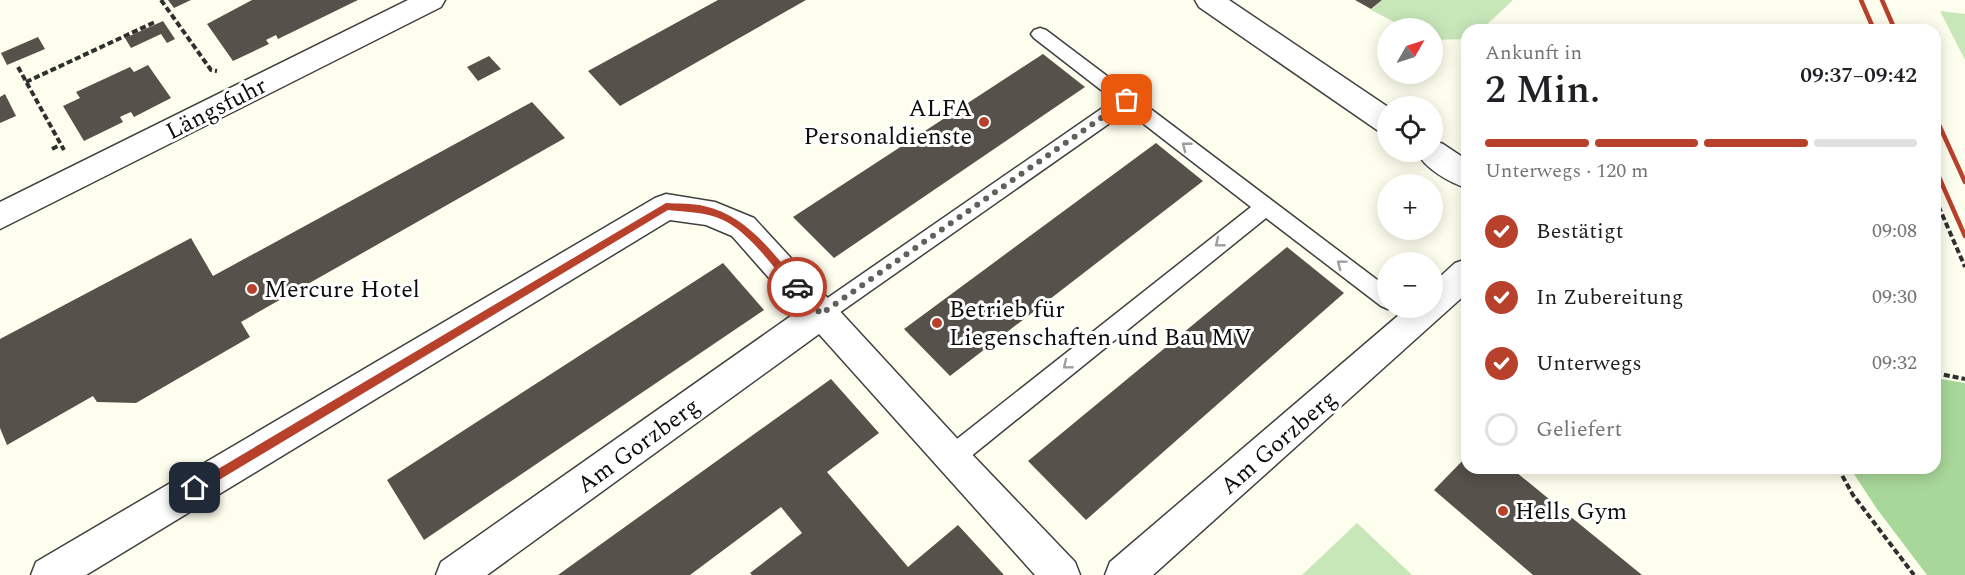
<!DOCTYPE html>
<html lang="de">
<head>
<meta charset="utf-8">
<style>
	:root { --surface:#fff; --page:#f2f2f2; --text:#202124; --muted:#757577; --line:#e0e0e0; --accent:#b8412b }
	body { margin:0; font-family:Spectral,serif; background:var(--page); color:var(--text); height:100vh; display:flex; flex-direction:column; font-size:22px; white-space:nowrap }
	* { box-sizing:border-box; margin:0 }
	p { font-size:20px; color:var(--muted) }
	.icon { flex:none; width:33px; height:33px; fill:none; stroke:currentColor; stroke-width:2; stroke-linecap:round; stroke-linejoin:round }
	.map { position:relative; flex:1; overflow:hidden }
	.side { position:absolute; left:1461px; top:24px; width:480px; height:450px; display:flex; flex-direction:column; background:var(--surface); border-radius:18px; box-shadow:0 3px 15px #0003 }
	.side>* { flex:none }
	.needle { width:39px; rotate:51deg }
	.buttons { position:absolute; left:1377px; top:18px; display:grid; gap:12px }
	.buttons a { display:grid; place-items:center; width:66px; height:66px; border-radius:50%; background:var(--surface); box-shadow:0 3px 15px #0003; font-size:30px }
	.pin { position:absolute; display:grid; place-items:center; width:51px; height:51px; color:#fff; margin:-26px; border-radius:12px; box-shadow:0 3px 9px #0006 }
	.courier { position:absolute; display:grid; place-items:center; width:60px; height:60px; margin:-30px; border:4px solid #b8412b; border-radius:50%; background:#fff; color:#222; box-shadow:0 2px 8px #0007 }
	.head em { font-style:normal; font-weight:600 }
	.head div { display:flex; flex-direction:column-reverse }
	.head { display:flex; align-items:center; justify-content:space-between; height:102px; padding:0 24px }
	h1 { font-size:39px; font-weight:600; line-height:45px }
	.bar { display:grid; grid-template-columns:repeat(4,1fr); gap:9px 6px; align-content:center; height:72px; padding:0 24px }
	.bar i { height:8px; border-radius:4px; background:var(--line) }
	.bar .selected { background:var(--accent) }
	.bar p { grid-column:span 4 }
	ol { padding:0 24px; list-style:none }
	li { display:flex; align-items:center; gap:18px; height:66px }
	li p { margin-inline-start:auto }
	li .icon { padding:6px; border-radius:50%; background:var(--accent); color:#fff; stroke-width:4 }
	li:last-child { color:var(--muted) }
	li i { width:33px; height:33px; border:3px solid var(--line); border-radius:50% }
	.map>svg:first-child { display:block }
	.green { fill:#c8e7b9 }
	.forest { fill:#a8d899 }
	.building { fill:#56514a }
	.lines { fill:none; stroke-linecap:round; stroke-linejoin:round }
	.service-casing { stroke:#404040; stroke-width:3 }
	.minor-casing { stroke:#404040; stroke-width:3 }
	.path { stroke:#2f2f2f; stroke-width:4; stroke-dasharray:6 3; stroke-linecap:butt }
	.service { fill:#fff; fill-rule:evenodd }
	.minor { fill:#fff; fill-rule:evenodd }
	.rail { stroke:#b8412b; stroke-width:4.5 }
	.oneway { stroke:#9e9e9e }
	.route { fill:#b8412b }
	.done { stroke:#61615c; stroke-width:6; stroke-dasharray:0 10.8 }
	.poi-dot { fill:#b8412b; stroke:#fff; stroke-width:2 }
	.labels { text-anchor:middle; stroke-width:6; stroke-linejoin:round; paint-order:stroke }
	.street-label { font-size:24px; fill:#0d0d0d; stroke:#fff }
	.poi-label { font-size:24px; fill:#0d0d0d; stroke:#fff; text-anchor:start }
</style>
</head>
<body>
<div class="map">
<svg width="1965" height="575" viewBox="0 0 1965 575">
	<rect width="100%" height="100%" fill="#fefeee"/>
	<g class="green">
		<polygon points="1382,0 1513,0 1481,30 1467,30 1467,39 1433,40 1432,28 1406,28 1371,10"/>
		<polygon points="1940,11 1965,14 1965,60"/>
		<polygon points="1357,523 1412,575 1302,575"/>
	</g>
	<polygon class="forest" points="1935,378 1965,383 1965,575 1927,575 1877,509 1850,468 1935,468"/>
	<g class="building">
		<polygon points="168,0 191,0 174,8"/>
		<polygon points="252,0 358,0 278,39 276,35 266,40 269,44 233,61 207,24"/>
		<polygon points="718,0 806,0 620,106 588,71"/>
		<polygon points="1355,0 1382,0 1371,9"/>
		<polygon points="163,21 175,39 167,43 161,34 131,48 125,38"/>
		<polygon points="38,37 45,49 7,65 1,53"/>
		<polygon points="1043,54 1085,87 834,258 793,217"/>
		<polygon points="489,56 501,69 478,81 467,67"/>
		<polygon points="148,65 171,98 134,117 131,112 124,115 120,117 123,122 84,141 63,106 80,98 76,92 130,67 134,72"/>
		<polygon points="5,94 16,116 0,123 0,97"/>
		<polygon points="532,102 565,138 241,322 250,337 136,403 97,402 93,396 7,445 0,428 0,339 191,238 213,276"/>
		<polygon points="1156,143 1203,181 950,376 904,329"/>
		<polygon points="1287,247 1344,293 1086,520 1028,461"/>
		<polygon points="723,263 764,310 424,540 387,480"/>
		<polygon points="831,379 879,433 827,472 908,567 958,525 1004,575 752,575 750,573 802,533 781,507 690,575 558,575"/>
		<polygon points="1467,456 1467,468 1511,468 1642,575 1533,575 1434,490"/>
	</g>
	<g class="lines">
		<defs>
			<polygon id="service" points="1040,28 1046,30 1388,288 1388,308 1392,308 1388,309 1381,306 1266,218 959,466 951,469 943,466 939,458 943,450 1251,207 1127,111 829,320 821,323 813,320 810,314 813,308 1114,100 1034,38 1031,34 1034,30"/>
			<g id="minor">
				<polygon points="408,0 445,0 441,7 0,229 0,202"/>
				<polygon points="1195,0 1229,0 1388,107 1388,133 1377,130 1199,7"/>
				<path d="M1432,140l11,4 24,16v28c-17,-5 -43,-20 -50,-36h15z"/>
				<polygon points="666,194 715,202 754,218 964,446 1075,562 1080,575 1035,575 819,334 487,575 436,575 441,562 798,311 732,236 706,225 670,220 86,575 31,575 36,562 655,198"/>
				<polygon points="1467,259 1467,293 1153,575 1105,575 1110,562 1407,308 1432,308 1432,284 1455,263"/>
			</g>
		</defs>
		<use href="#service" class="service-casing"/>
		<use href="#minor" class="minor-casing"/>
		<g class="path">
			<polyline points="161,0 211,70 217,71"/>
			<polyline points="18,67 64,150"/>
			<polyline points="26,82 155,22"/>
			<polyline points="52,149 60,145"/>
			<polyline points="1935,198 1965,267"/>
			<polyline points="1935,373 1965,379"/>
			<polyline points="1838,468 1853,495 1914,575"/>
		</g>
		<use href="#service" class="service"/>
		<use href="#minor" class="minor"/>
		<g class="rail">
			<polyline points="1861,0 1874,30"/>
			<polyline points="1882,0 1895,30"/>
			<polyline points="1935,116 1965,182"/>
			<polyline points="1935,168 1965,236"/>
		</g>
	</g>
	<defs><path id="oneway-chevron" d="M-2-3.5L2.5 0L-2 3.5" fill="none" stroke-width="1.6" stroke-linecap="round" stroke-linejoin="round" transform="scale(1.5)"/></defs>
	<g class="oneway">
		<use href="#oneway-chevron" transform="translate(1186 146) rotate(-142)"/>
		<use href="#oneway-chevron" transform="translate(1219 243) rotate(141)"/>
		<use href="#oneway-chevron" transform="translate(1341 264) rotate(-143)"/>
		<use href="#oneway-chevron" transform="translate(1067 365) rotate(141)"/>
	</g>
	<path class="route" d="M666,203c12,1 26,0 38,3 44,10 67,46 96,78v6h-7c-19,-22 -44,-58 -70,-70 -17,-8 -37,-8 -55,-10l-469,282h-8v-7z"/>
	<g class="lines">
		<polyline class="done" points="797,287 821,314 1127,100"/>
	</g>
	<g class="poi-dot">
		<circle cx="984" cy="122" r="6"/>
		<circle cx="252" cy="289" r="6"/>
		<circle cx="937" cy="323" r="6"/>
		<circle cx="1503" cy="511" r="6"/>
	</g>
	<g class="labels">
		<g class="street-label">
			<text transform="translate(216 108) rotate(-27)" y="8">Längsfuhr</text>
			<text transform="translate(1278 442) rotate(-41)" y="8">Am Gorzberg</text>
			<text transform="translate(638 445) rotate(-36)" y="8">Am Gorzberg</text>
		</g>
		<g class="poi-label">
			<text x="972" y="116" text-anchor="end">ALFA<tspan x="972" dy="28">Personaldienste</tspan></text>
			<text x="264" y="297">Mercure Hotel</text>
			<text x="949" y="317">Betrieb für<tspan x="949" dy="28">Liegenschaften und Bau MV</tspan></text>
			<text x="1515" y="519">Hells Gym</text>
		</g>
	</g>
</svg>
<div class="buttons">
<a><svg class="needle" viewBox="-14 -14 28 28"><path d="M0-13l5 13h-10z" fill="#e53935"/><path d="M0 13l5-13h-10z" fill="#757577"/></svg></a>
<a><svg class="icon" aria-label="locate" viewBox="0 0 24 24"><circle cx="12" cy="12" r="6"/><path d="M12 2v4M12 18v4M2 12h4M18 12h4"/></svg></a>
<a>+</a>
<a>−</a>
</div>
<div class="pin" style="left:1127px;top:100px;background:#ea580c"><svg class="icon" aria-label="bag" viewBox="0 0 24 24"><path d="M5 8h14l-1 12H6zM9 8a3 3 0 0 1 6 0"/></svg></div>
<div class="pin" style="left:195px;top:488px;background:#1f2937"><svg class="icon" aria-label="home" viewBox="0 0 24 24"><path d="M3 11l9-7 9 7M6 9v11h12V9"/></svg></div>
<div class="courier" style="left:797px;top:287px"><svg class="icon" aria-label="car" viewBox="0 0 24 24"><path d="M5 17H2v-5l4-1 3-4h7l3 4 3 1v5h-3M9 17h6M6 11h13"/><circle cx="7" cy="17" r="2"/><circle cx="17" cy="17" r="2"/></svg></div>
<section class="side">
<div class="head"><div><h1>2 Min.</h1><p>Ankunft in</p></div><em>09:37–09:42</em></div>
<div class="bar"><i class="selected"></i><i class="selected"></i><i class="selected"></i><i></i><p>Unterwegs · 120 m</p></div>
<ol>
<li><svg class="icon" aria-label="check" viewBox="0 0 24 24"><path d="M5 12l5 5 9-10"/></svg>Bestätigt<p>09:08</p></li>
<li><svg class="icon" aria-label="check" viewBox="0 0 24 24"><path d="M5 12l5 5 9-10"/></svg>In Zubereitung<p>09:30</p></li>
<li><svg class="icon" aria-label="check" viewBox="0 0 24 24"><path d="M5 12l5 5 9-10"/></svg>Unterwegs<p>09:32</p></li>
<li><i></i>Geliefert</li>
</ol>
</section>
</div>
</body>
</html>
